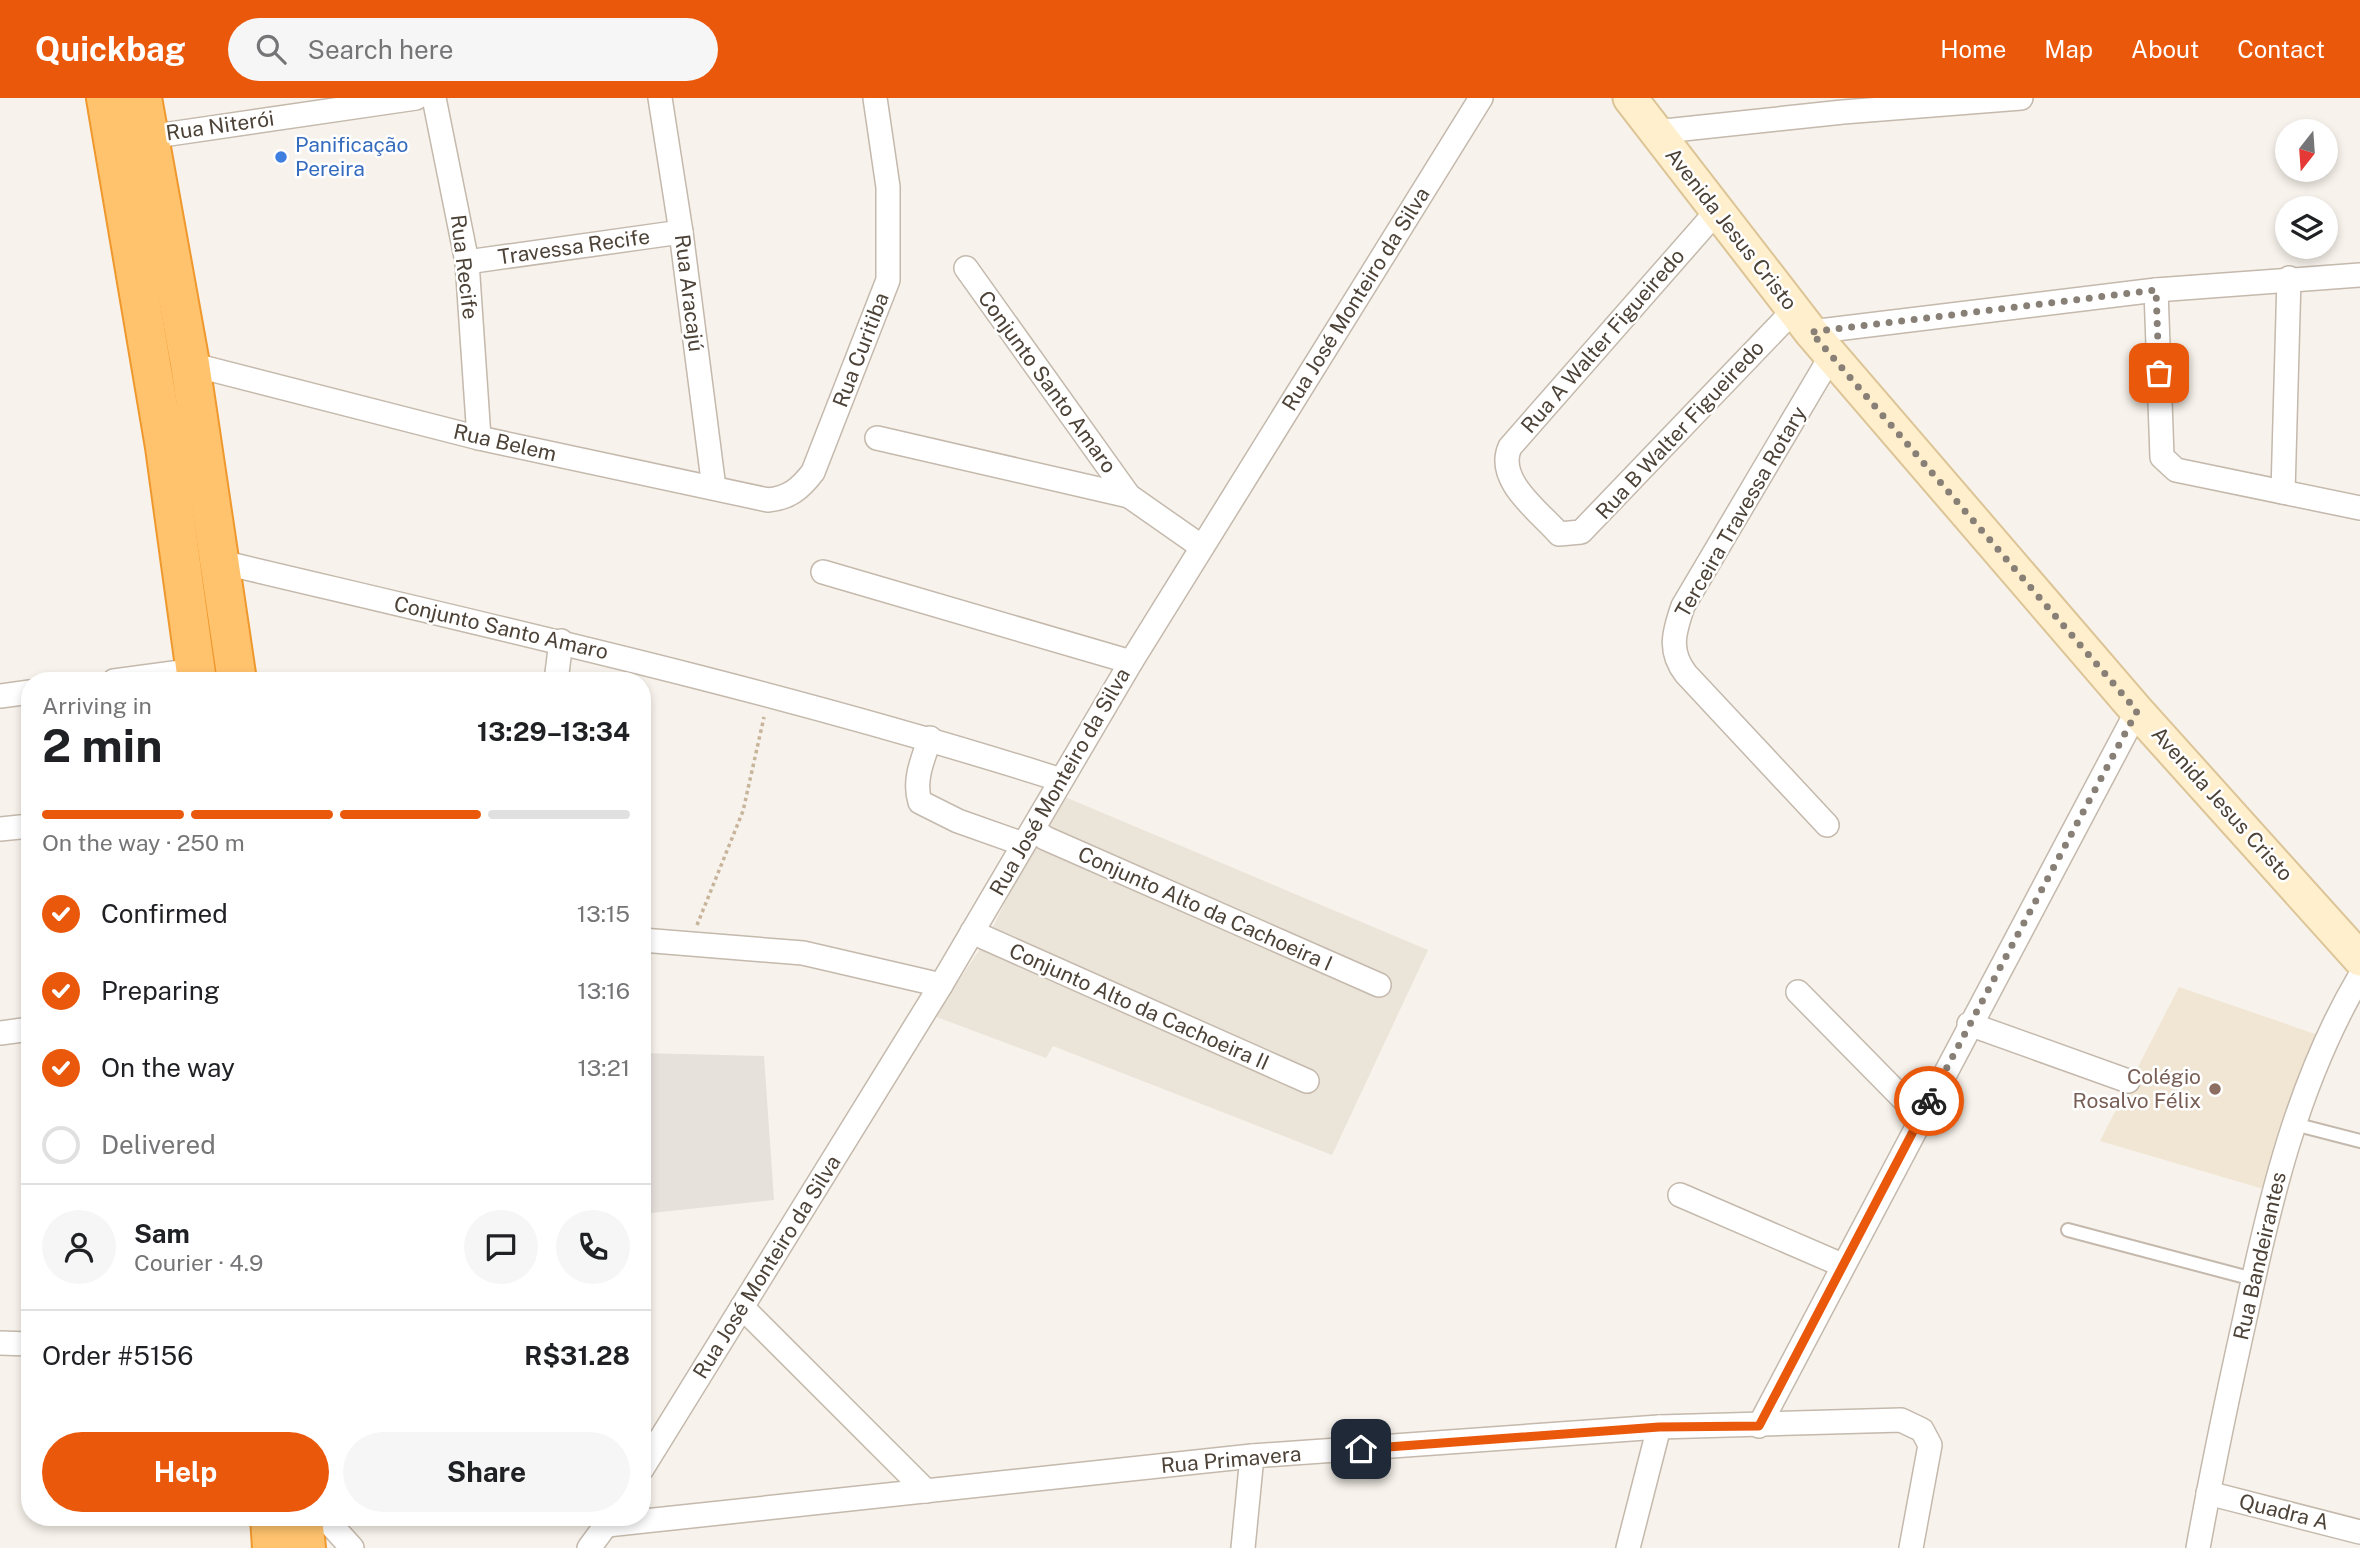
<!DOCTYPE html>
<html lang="en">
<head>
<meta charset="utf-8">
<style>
	:root { --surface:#fff; --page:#f6f6f6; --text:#202124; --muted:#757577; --line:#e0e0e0; --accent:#ea580c }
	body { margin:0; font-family:"Public Sans",sans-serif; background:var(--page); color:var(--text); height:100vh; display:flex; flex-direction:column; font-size:26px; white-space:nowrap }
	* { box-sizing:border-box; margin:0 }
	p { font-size:23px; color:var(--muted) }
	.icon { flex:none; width:38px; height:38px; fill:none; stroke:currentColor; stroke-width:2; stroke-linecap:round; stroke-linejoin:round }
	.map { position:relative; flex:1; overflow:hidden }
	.panel { position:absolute; left:21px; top:574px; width:630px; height:854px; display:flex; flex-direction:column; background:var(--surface); border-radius:28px; box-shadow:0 4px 10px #0003 }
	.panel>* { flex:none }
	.needle { width:46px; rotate:197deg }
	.fabs { position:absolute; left:2275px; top:21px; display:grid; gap:14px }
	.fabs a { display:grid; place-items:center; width:63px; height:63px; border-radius:50%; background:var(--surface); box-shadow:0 4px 10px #0003; font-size:35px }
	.pin { position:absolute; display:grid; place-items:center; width:60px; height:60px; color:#fff; margin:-30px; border-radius:14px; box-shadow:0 4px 10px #0006 }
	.courier { position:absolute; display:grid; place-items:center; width:70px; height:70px; margin:-35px; border:5px solid #ea580c; border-radius:50%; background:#fff; color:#222; box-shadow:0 2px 9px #0007 }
	.head em { font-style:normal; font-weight:700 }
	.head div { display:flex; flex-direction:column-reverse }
	.head { display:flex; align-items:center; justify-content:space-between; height:119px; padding:0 21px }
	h1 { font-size:46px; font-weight:700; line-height:52px }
	.bar { display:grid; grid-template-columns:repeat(4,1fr); gap:10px 7px; align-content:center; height:84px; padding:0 21px }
	.bar i { height:9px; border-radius:5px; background:var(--line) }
	.bar .current { background:var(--accent) }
	.bar p { grid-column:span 4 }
	.line { display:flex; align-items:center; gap:18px; padding:0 21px; border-top:2px solid var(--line) }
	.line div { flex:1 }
	.round { display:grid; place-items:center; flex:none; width:74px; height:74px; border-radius:37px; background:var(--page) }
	ol { padding:0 21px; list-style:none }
	li { display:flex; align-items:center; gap:21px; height:77px }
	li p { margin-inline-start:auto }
	li .icon { padding:7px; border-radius:50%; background:var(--accent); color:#fff; stroke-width:4 }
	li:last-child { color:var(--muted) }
	li i { width:38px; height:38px; border:4px solid var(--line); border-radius:50% }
	.button { display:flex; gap:14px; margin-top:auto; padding:14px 21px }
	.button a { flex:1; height:80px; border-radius:42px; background:var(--accent); color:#fff; font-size:28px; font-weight:700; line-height:80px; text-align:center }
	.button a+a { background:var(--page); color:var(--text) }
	header { display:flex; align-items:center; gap:42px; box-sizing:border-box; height:98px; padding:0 35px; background:var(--accent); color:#fff }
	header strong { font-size:33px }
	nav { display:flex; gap:38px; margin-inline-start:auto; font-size:24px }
	.search { width:490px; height:63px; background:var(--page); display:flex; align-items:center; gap:18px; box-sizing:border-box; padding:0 24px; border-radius:38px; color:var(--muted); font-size:26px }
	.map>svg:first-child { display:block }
	.residential { fill:#ebe4d8 }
	.industrial { fill:#e7e1dc }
	.education { fill:#f1e6d3 }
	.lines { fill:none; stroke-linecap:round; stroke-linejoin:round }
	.lane-casing { stroke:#c4b9ac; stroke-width:16 }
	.street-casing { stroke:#c4b9ac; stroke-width:26 }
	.secondary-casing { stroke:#dcc496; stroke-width:37 }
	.highway-casing { stroke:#ef982d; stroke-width:42 }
	.path { stroke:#c7b49b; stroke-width:3.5; stroke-dasharray:3.5 3.5; stroke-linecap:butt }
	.lane { stroke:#fff; stroke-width:12 }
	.street { stroke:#fff; stroke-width:23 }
	.secondary { stroke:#ffefcd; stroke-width:33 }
	.highway { stroke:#ffc36e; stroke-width:38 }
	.done { stroke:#888076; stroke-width:7; stroke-dasharray:0 12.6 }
	.route { stroke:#ea580c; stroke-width:9 }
	.shop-dot { fill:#3f7fe0; stroke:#fff; stroke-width:2.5 }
	.education-dot { fill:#8d6e63; stroke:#fff; stroke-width:2.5 }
	.labels { text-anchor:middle; stroke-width:5; stroke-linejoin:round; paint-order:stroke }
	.street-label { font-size:21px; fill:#4c4237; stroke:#fff }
	.shop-label { font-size:21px; fill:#366cbe; stroke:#fff; text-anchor:start }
	.education-label { font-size:21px; fill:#785e54; stroke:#fff; text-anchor:end }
</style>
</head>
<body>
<header>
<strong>Quickbag</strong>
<div class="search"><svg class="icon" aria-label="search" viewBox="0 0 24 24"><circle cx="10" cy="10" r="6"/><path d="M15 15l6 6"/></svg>Search here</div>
<nav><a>Home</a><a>Map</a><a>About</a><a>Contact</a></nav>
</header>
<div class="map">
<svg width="2360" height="1450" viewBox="0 0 2360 1450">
	<rect width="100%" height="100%" fill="#f7f2eb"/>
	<polygon class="residential" points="1065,699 1428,852 1332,1057 1053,948 1046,960 934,918 987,841 1010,794"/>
	<polygon class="industrial" points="642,955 764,958 774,1102 642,1116"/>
	<polygon class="education" points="2179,889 2321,938 2267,1092 2100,1043"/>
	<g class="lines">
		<defs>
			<g id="lane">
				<polyline points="2294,1026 2360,1043"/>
				<polyline points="2068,1132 2253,1181"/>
			</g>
			<g id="street">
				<polyline points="434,0 467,164 479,340"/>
				<polyline points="660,0 681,134 714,390"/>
				<polyline points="1655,34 1843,14 2021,0"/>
				<polyline points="149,39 416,0"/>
				<path d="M1717,113l-207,236c-15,33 29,64 49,87l22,-2 213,-222"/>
				<polyline points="467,164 681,134"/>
				<polyline points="966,170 1129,398 1202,449"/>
				<polyline points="2156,192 2162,359 2176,372 2360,410"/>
				<polyline points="1811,234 2156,192 2360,177"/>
				<path d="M190,266l289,74 289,62c21,-2 32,-11 45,-28l75,-192v-93l-13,-89"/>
				<polyline points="877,340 1129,398"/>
				<polyline points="2283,394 2289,180"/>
				<path d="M221,464c282,67 564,130 840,218"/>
				<polyline points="823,474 1131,564"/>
				<polyline points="114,583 196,572"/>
				<polyline points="556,583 561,543"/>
				<polyline points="0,598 30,594"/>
				<path d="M930,640c-7,21 -17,42 -10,64l38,19 65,23"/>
				<path d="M1827,727l-141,-151c-18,-23 -12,-42 -3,-68l148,-250"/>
				<polyline points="0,731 30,728"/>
				<polyline points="1033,731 1045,740 1379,887"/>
				<polyline points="972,834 1307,983"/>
				<polyline points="642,842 803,855 941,887"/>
				<polyline points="1798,894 1920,1018"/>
				<polyline points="1969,926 2128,983"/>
				<polyline points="0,935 30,931"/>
				<polyline points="1680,1097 1842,1167"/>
				<polyline points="742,1209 926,1393"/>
				<polyline points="0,1245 30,1246"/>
				<polyline points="1759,1328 2137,613"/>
				<polyline points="642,1371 941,887 1131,564 1481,0"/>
				<polyline points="2208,1395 2360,1434"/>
				<polyline points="324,1419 352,1450"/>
				<polyline points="607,1427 1252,1358 1659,1329 1901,1322 1922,1332 1930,1347 1911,1450"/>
				<polyline points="589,1450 612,1419"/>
				<polyline points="1243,1450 1252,1358"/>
				<polyline points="1628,1450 1659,1329"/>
				<path d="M2198,1450c14,-77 30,-154 47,-230 25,-119 53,-237 115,-342"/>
			</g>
			<polyline id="secondary" points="1630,0 1811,234 2137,613 2360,861"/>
			<g id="highway">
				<polyline points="106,0 165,349 197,583"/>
				<polyline points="142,0 190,266 237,583"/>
				<polyline points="270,1419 272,1450"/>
				<polyline points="303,1419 306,1450"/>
			</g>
		</defs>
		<use href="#lane" class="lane-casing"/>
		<use href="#street" class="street-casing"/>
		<use href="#secondary" class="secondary-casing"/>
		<use href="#highway" class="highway-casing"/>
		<polyline class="path" points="697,827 743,713 764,619"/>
		<use href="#lane" class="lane"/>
		<use href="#street" class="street"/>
		<use href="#secondary" class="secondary"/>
		<use href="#highway" class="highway"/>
	</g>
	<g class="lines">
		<polyline class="done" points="1929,1003 2137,613 1811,234 2156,192 2159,275"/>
		<polyline class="route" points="1361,1351 1659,1329 1759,1328 1929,1003"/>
	</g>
	<circle class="shop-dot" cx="281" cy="59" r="7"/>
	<circle class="education-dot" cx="2215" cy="991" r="7"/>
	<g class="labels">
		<g class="street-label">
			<text transform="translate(220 28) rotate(-8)" y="7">Rua Niterói</text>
			<text transform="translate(1731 131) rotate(52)" y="7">Avenida Jesus Cristo</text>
			<text transform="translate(574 149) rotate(-8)" y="7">Travessa Recife</text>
			<text transform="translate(464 169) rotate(83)" y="7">Rua Recife</text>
			<text transform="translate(689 195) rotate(83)" y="7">Rua Aracajú</text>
			<text transform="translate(1356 201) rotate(-58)" y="7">Rua José Monteiro da Silva</text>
			<text transform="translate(1603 243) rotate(-49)" y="7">Rua A Walter Figueiredo</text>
			<text transform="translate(861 252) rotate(-69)" y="7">Rua Curitiba</text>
			<text transform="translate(1047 284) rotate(54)" y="7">Conjunto Santo Amaro</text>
			<text transform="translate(1680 332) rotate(-47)" y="7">Rua B Walter Figueiredo</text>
			<text transform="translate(505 345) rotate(13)" y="7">Rua Belem</text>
			<text transform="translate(1741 414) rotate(-60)" y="7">Terceira Travessa Rotary</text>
			<text transform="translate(501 530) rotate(13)" y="7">Conjunto Santo Amaro</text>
			<text transform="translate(1060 684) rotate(-60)" y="7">Rua José Monteiro da Silva</text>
			<text transform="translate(2222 706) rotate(48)" y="7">Avenida Jesus Cristo</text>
			<text transform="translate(1205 811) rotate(24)" y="7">Conjunto Alto da Cachoeira I</text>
			<text transform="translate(1139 909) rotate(24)" y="7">Conjunto Alto da Cachoeira II</text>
			<text transform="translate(2260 1158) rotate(-77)" y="7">Rua Bandeirantes</text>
			<text transform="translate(767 1169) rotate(-58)" y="7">Rua José Monteiro da Silva</text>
			<text transform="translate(1231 1362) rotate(-5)" y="7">Rua Primavera</text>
			<text transform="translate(2284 1414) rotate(14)" y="7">Quadra A</text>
		</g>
		<g class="shop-label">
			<text x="295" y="54">Panificação<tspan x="295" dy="24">Pereira</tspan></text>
		</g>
		<g class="education-label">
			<text x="2201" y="986">Colégio<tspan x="2201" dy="24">Rosalvo Félix</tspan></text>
		</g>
	</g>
</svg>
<div class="fabs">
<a><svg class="needle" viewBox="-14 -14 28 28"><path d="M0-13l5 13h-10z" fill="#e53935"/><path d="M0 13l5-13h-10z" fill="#757577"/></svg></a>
<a><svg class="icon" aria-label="layers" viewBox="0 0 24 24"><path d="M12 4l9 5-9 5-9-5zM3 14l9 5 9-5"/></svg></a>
</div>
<div class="pin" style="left:2159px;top:275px;background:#ea580c"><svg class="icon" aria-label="bag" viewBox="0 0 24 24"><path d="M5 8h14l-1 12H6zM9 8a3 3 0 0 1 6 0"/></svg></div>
<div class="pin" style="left:1361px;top:1351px;background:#1f2937"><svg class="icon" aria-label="home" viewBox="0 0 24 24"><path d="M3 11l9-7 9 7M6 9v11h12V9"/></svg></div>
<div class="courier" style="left:1929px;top:1003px"><svg class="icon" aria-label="bike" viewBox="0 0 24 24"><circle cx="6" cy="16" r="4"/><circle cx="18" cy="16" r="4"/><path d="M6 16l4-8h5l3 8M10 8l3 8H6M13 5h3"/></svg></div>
<section class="panel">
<div class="head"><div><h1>2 min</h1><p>Arriving in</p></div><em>13:29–13:34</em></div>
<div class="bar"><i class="current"></i><i class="current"></i><i class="current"></i><i></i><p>On the way · 250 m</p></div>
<ol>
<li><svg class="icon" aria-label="check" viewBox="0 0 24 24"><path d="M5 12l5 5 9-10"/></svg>Confirmed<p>13:15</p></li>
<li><svg class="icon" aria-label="check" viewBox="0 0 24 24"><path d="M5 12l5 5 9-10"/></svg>Preparing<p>13:16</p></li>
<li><svg class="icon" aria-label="check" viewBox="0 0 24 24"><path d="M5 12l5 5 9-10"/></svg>On the way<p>13:21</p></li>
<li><i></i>Delivered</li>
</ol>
<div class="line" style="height:126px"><a class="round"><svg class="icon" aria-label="person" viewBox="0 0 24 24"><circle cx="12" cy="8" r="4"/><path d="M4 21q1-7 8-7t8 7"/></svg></a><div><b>Sam</b><p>Courier · 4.9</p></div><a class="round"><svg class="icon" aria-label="chat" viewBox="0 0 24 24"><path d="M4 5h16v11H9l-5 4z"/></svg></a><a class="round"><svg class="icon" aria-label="phone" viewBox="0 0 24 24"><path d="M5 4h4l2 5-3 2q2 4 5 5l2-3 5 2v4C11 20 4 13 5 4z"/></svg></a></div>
<div class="line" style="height:91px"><div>Order #5156</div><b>R$31.28</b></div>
<div class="button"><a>Help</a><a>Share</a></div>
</section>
</div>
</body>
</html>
